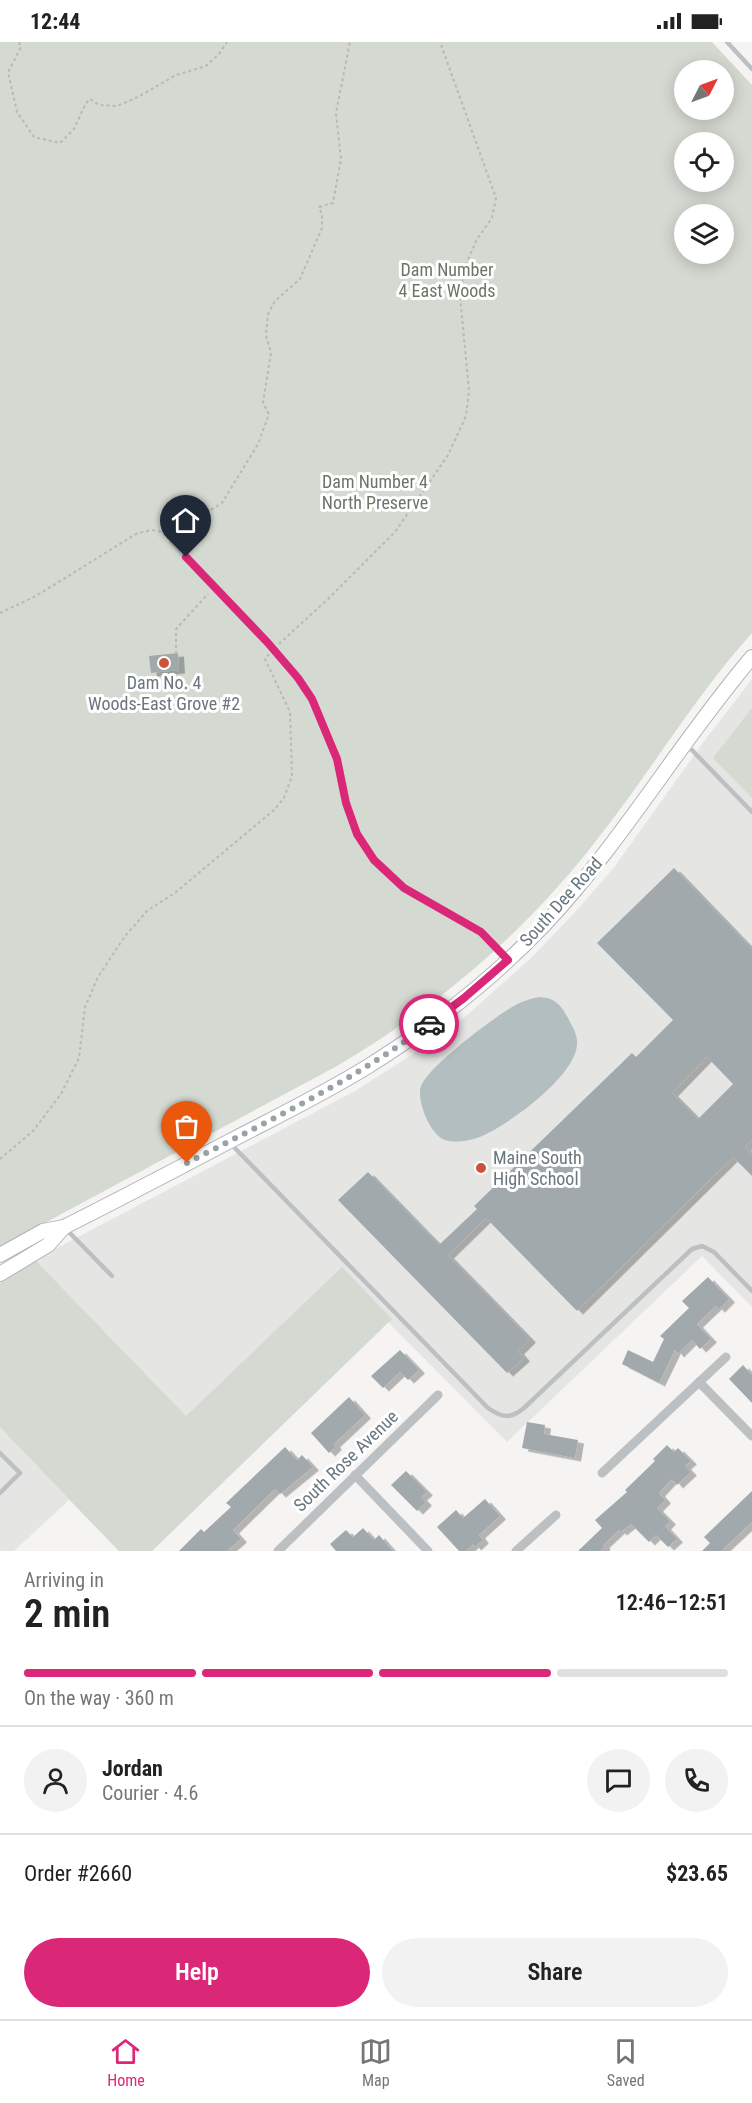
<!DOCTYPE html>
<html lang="en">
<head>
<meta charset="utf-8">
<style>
	:root { --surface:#fff; --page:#f2f2f2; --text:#222; --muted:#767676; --line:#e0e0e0; --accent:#db2777 }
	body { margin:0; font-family:"Roboto Condensed",sans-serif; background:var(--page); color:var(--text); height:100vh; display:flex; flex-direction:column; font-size:22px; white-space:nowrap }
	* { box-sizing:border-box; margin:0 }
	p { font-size:20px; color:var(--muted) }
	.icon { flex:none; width:33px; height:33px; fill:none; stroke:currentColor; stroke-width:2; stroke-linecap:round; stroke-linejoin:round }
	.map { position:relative; height:1509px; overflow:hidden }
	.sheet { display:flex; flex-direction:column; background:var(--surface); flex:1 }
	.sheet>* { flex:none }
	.needle { width:39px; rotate:48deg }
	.buttons { position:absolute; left:674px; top:18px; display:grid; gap:12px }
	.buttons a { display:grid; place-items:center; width:60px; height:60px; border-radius:50%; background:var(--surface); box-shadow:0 3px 15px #0003; font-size:30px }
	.pin { position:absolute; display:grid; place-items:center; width:51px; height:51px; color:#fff; margin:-62px -26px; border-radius:50% 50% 50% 0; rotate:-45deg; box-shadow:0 0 6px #0007 }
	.pin .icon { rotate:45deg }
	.courier { position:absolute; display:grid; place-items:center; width:60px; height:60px; margin:-30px; border:4px solid #db2777; border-radius:50%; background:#fff; color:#222; box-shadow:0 2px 8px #0007 }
	.head em { font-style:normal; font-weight:600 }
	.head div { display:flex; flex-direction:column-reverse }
	.head { display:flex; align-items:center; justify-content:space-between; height:102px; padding:0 24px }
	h1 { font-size:39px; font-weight:600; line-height:45px }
	.bar { display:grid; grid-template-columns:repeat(4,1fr); gap:9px 6px; align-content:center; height:72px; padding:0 24px }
	.bar i { height:8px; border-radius:4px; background:var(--line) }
	.bar .active { background:var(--accent) }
	.bar p { grid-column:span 4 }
	.line { display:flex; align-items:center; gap:15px; padding:0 24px; border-top:2px solid var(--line) }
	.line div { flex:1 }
	.round { display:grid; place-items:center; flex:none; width:63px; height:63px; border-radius:32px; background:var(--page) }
	.action { display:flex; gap:12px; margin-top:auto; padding:12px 24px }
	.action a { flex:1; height:69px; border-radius:36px; background:var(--accent); color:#fff; font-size:24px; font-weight:600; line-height:69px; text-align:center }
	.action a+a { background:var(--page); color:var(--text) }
	.status { display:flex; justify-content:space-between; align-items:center; height:42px; padding:0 30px; background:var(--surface); direction:ltr }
	.status svg { height:16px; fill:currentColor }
	.tabs { display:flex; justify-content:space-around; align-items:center; height:84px; border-top:2px solid var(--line); background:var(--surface); font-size:16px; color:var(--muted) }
	.tabs a { display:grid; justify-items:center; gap:3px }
	.tabs .active { color:var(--accent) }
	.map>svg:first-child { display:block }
	.built { fill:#e5e6e4 }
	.green { fill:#d4d9d1; fill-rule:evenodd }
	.water { fill:#b3bec1 }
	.building { fill:#a2a9ad; fill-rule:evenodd; filter:url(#shadow) }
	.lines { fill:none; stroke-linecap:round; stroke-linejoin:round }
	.secondary-casing { stroke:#afb4b7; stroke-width:16 }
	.path { stroke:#b6b9bb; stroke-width:2; stroke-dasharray:3 3; stroke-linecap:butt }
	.lane { stroke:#bcc0c2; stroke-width:4.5 }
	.street { stroke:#bcc0c2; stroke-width:9 }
	.secondary { stroke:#fff; stroke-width:14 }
	.done { stroke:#99a2a7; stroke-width:6; stroke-dasharray:0 10.8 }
	.route { stroke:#db2777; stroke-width:8 }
	.poi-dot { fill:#cb523b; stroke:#fff; stroke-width:2 }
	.labels { text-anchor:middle; stroke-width:6; stroke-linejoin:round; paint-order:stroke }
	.park-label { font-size:18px; fill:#6a7765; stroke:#fff }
	.poi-label { font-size:18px; fill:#68767e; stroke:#fff }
	.street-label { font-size:18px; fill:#68767e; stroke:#fff }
</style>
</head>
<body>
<div class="status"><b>12:44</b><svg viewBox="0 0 49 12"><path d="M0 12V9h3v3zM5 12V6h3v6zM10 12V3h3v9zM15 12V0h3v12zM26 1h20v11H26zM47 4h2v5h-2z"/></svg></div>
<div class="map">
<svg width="752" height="1509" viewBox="0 0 752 1509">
	<defs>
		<filter id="shadow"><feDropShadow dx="6" dy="3.5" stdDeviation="0" flood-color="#0004"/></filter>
	</defs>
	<rect width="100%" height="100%" fill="#f5f4f2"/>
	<polygon class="built" points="752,637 752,1265 702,1214 507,1400 388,1280 152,1509 119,1509 69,1458 14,1509 0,1509 0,1241 40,1215 355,1049 424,1005 466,974 532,915 579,866 615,824 705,698"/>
	<g class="green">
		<path d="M0,0h712l40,43v548c-57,63 -100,137 -153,204 -73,95 -159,168 -262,229l-337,181zM684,28h39v40h-39zM684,100h39v40h-39zM684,172h39v40h-39z"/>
		<polygon points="752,666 752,756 713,716"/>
		<polygon points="35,1218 186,1374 342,1225 392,1277 152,1509 119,1509 0,1385 0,1241"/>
	</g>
	<path class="water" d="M539,955c16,0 23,9 30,23 4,8 9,15 8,25 -2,32 -72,83 -100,93 -9,3 -22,5 -32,2 -15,-5 -29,-40 -24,-54 8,-20 73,-69 93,-80 8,-5 16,-7 25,-9z"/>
	<g class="building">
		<polygon points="178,611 179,628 151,631 149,614"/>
		<path d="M674,826l78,81v191l-7,7 7,8v21l-19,-19 -156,154 -91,-93 -38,37 82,84 -12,12 6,7 -17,15 -169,-173 30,-28 71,73 38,-36 -3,-3 158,-153 4,4 37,-37 -76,-77zM707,1015l26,27 -35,35 -26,-26z"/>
		<polygon points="708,1235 729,1257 719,1267 716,1264 697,1282 711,1297 700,1307 692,1298 678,1312 675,1308 659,1341 622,1322 628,1308 653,1320 664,1297 660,1294 689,1266 682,1259"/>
		<polygon points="400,1308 419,1328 408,1338 400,1330 383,1346 371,1334"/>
		<polygon points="743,1323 752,1333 752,1361 729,1337"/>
		<polygon points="349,1355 365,1373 334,1402 336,1404 329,1411 311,1391"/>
		<polygon points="527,1380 545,1383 544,1392 578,1398 575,1416 522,1406"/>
		<polygon points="667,1403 674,1410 678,1406 691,1419 685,1424 691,1430 677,1443 672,1437 659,1451 665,1458 657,1466 670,1479 665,1484 677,1497 668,1505 656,1493 649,1500 631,1482 621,1490 619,1488 603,1503 605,1504 600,1509 578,1509 602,1486 595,1478 627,1450 625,1448 655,1419 653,1417"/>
		<polygon points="285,1405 297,1418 302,1413 313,1425 280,1452 275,1447 233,1488 241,1497 227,1509 179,1509 201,1487 204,1490 231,1465 226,1461"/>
		<polygon points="406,1429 427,1450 421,1455 426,1460 417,1469 391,1443"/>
		<polygon points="752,1449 752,1480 721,1509 702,1509 710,1501 704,1495"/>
		<polygon points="485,1457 500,1474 479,1493 483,1498 475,1505 473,1502 466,1509 459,1509 437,1485 456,1468 463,1476"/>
		<polygon points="363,1486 374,1498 379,1493 393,1509 336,1509 330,1502 346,1488 353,1495"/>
	</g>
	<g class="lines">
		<defs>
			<g id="secondary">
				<path d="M0,1213l43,-24 21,-4c56,-28 111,-57 166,-86 46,-24 93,-47 137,-74 64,-40 126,-88 178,-143 77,-82 134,-181 207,-267"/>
				<polyline points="0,1232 48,1203 64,1185"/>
			</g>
		</defs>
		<use href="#secondary" class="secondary-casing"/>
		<g class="path">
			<polyline points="19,0 21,5 8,30 17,70 34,95 60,101 74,87 86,61 90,57 99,63 117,64 138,55 176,33 206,24 219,12 227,0"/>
			<polyline points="162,490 201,474 222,461 258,402 269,372 263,361 271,311 266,293 268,272 275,259 300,237 322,186 322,173 319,165 333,161 341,117 336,71 350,0"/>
			<path d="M0,571l36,-17 100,-62c10,-3 21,-7 29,1"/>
			<polyline points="279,602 328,557 395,490 448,413 466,374 469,349 460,254 465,224 477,197 492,176 496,156 440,0"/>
			<polyline points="176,612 176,587 208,552"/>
			<polyline points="0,1117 33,1089 61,1052 79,1016 85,965 98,935 125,894 147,869 176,850 274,768 284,756 292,734 290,670 265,617 269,612"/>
		</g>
		<g class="lane">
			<polyline points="727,0 752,27"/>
			<polyline points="171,500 268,601 298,636 312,657 337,717 346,761 357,792 374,818 404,846 481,890 507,916"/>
			<polyline points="687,703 752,770"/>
			<path d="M230,1101l258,265c14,10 23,11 36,0l168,-159 10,-3 12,6 38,39"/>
			<polyline points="66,1187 112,1234"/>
			<polyline points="0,1411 20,1431 0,1451"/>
		</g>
		<g class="street">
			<polyline points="699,1340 752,1394"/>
			<polyline points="602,1431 726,1315"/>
			<polyline points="355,1433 428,1509"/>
			<polyline points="278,1509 438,1353"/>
			<polyline points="516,1509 556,1473"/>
		</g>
		<use href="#secondary" class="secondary"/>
	</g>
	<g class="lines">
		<path class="done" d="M187,1121c83,-43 168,-83 242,-139"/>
		<polyline class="route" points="186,515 268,601 298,636 312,657 337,717 346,761 357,792 374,818 404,846 481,890 508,918 464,956 429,982"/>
	</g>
	<g class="poi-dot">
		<circle cx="164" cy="621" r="6"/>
		<circle cx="481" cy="1126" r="6"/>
	</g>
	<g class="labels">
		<g class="park-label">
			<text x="447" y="234">Dam Number<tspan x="447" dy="21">4 East Woods</tspan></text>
			<text x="375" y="446">Dam Number 4<tspan x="375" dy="21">North Preserve</tspan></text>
		</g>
		<g class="poi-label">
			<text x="164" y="647">Dam No. 4<tspan x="164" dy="21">Woods-East Grove #2</tspan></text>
			<text x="493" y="1122" text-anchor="start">Maine South<tspan x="493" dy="21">High School</tspan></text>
		</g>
		<g class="street-label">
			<text transform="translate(561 860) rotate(-48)" y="6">South Dee Road</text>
			<text transform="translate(346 1419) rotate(-44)" y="6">South Rose Avenue</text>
		</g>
	</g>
</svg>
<div class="buttons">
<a><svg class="needle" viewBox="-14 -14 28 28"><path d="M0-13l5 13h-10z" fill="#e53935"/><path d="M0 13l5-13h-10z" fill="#767676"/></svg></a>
<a><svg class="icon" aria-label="locate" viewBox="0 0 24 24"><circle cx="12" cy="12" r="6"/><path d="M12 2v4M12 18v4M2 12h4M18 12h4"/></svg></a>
<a><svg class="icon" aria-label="layers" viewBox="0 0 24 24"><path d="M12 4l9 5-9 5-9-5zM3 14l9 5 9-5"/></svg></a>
</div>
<div class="pin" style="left:187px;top:1121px;background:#ea580c"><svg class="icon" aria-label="bag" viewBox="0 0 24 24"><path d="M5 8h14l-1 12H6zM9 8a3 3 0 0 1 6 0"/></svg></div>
<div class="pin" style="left:186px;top:515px;background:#1f2937"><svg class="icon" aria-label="home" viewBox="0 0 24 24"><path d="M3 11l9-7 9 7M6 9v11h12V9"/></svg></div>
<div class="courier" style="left:429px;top:982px"><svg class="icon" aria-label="car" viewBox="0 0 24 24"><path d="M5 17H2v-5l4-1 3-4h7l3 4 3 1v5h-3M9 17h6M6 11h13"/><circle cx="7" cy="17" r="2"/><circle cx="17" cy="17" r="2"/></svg></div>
</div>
<section class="sheet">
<div class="head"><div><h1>2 min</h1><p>Arriving in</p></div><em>12:46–12:51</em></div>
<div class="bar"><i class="active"></i><i class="active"></i><i class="active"></i><i></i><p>On the way · 360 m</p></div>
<div class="line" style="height:108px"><a class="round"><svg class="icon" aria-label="person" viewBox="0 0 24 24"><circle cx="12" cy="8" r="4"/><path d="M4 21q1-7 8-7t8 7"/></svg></a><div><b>Jordan</b><p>Courier · 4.6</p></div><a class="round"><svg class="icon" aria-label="chat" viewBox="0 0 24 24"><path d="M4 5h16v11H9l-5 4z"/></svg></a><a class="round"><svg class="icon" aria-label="phone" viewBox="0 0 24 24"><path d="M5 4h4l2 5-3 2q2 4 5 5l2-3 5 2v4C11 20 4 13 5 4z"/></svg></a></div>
<div class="line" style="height:78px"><div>Order #2660</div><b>$23.65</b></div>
<div class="action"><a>Help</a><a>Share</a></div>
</section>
<nav class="tabs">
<a class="active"><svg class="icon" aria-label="home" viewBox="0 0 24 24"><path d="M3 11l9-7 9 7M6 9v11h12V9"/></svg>Home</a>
<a><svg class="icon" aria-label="map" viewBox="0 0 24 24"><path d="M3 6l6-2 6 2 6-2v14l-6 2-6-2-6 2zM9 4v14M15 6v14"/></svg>Map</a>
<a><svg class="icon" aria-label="saved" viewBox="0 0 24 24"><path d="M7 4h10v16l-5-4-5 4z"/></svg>Saved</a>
</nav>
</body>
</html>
